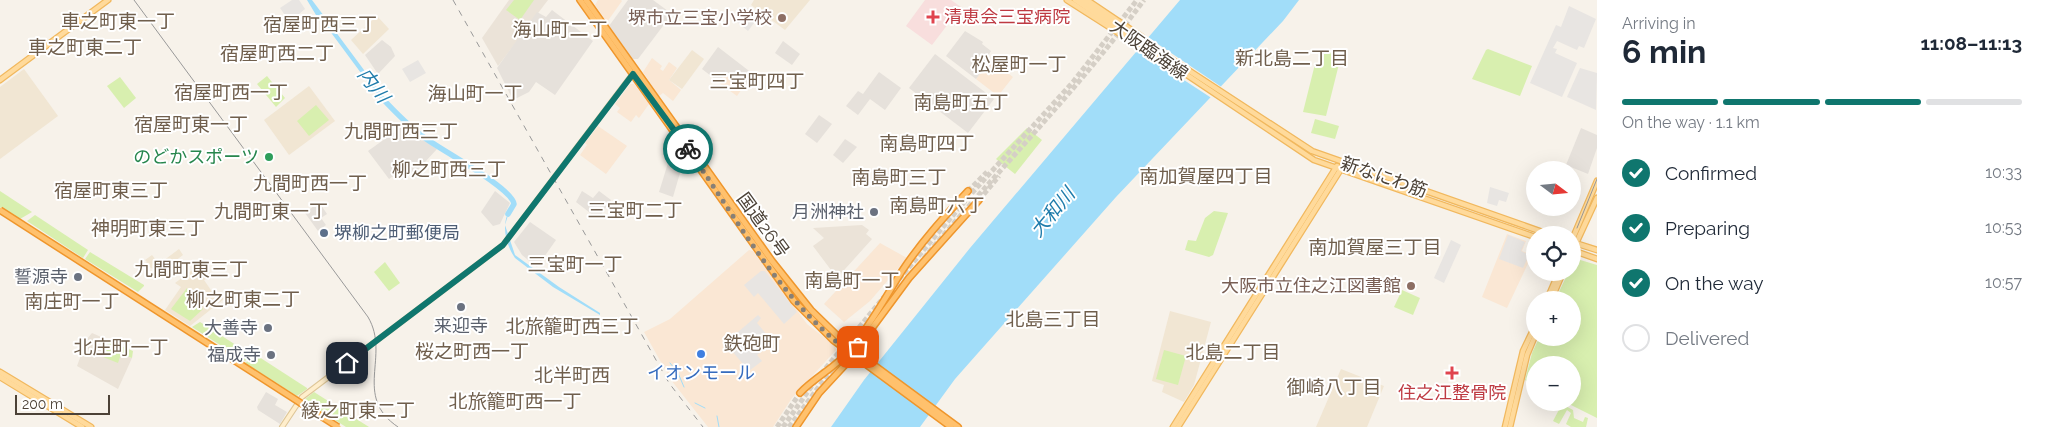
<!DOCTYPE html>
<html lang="en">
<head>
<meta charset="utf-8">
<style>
	:root { --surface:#fff; --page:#f2f2f3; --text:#1f2937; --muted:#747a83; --line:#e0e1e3; --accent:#0f766e }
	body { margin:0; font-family:Raleway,"Noto Sans JP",sans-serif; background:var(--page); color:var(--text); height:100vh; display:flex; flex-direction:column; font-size:19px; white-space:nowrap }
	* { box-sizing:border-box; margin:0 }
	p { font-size:16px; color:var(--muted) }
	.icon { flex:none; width:28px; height:28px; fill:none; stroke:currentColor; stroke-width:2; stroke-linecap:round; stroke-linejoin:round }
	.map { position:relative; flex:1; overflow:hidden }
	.side { display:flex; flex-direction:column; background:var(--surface); width:450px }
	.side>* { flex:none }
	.needle { width:32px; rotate:106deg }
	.buttons { position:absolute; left:1526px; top:161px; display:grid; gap:10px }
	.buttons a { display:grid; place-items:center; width:55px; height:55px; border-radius:50%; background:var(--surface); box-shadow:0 5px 20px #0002; font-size:25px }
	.scale { position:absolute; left:15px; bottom:12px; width:95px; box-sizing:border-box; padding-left:5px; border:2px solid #4c4237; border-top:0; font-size:14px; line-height:18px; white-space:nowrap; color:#4c4237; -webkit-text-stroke:4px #fff; paint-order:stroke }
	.pin { position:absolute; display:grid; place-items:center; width:42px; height:42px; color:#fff; margin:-21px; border-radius:10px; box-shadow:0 2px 8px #0006 }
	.courier { position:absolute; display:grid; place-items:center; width:50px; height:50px; margin:-25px; border:4px solid #0f766e; border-radius:50%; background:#fff; color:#222; box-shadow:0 1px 6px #0007 }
	.head em { font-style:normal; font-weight:700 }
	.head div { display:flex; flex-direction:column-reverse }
	.head { display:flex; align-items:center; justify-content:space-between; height:85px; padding:0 25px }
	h1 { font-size:32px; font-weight:700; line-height:38px }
	.bar { display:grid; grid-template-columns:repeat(4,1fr); gap:8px 5px; align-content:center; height:60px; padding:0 25px }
	.bar i { height:6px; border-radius:4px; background:var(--line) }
	.bar .selected { background:var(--accent) }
	.bar p { grid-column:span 4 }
	ol { padding:0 25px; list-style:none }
	li { display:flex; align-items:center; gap:15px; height:55px }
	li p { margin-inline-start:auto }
	li .icon { padding:5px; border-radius:50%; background:var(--accent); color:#fff; stroke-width:4 }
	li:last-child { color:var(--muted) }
	li i { width:28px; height:28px; border:2px solid var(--line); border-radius:50% }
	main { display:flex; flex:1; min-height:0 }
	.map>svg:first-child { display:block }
	.residential { fill:#ebe3d8 }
	.commercial { fill:#fae7d4 }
	.industrial { fill:#e6e1db }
	.education { fill:#f1e6d3 }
	.medical { fill:#f8dedd }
	.green { fill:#d8efaf }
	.parking { fill:#e8e5e2 }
	.water { fill:#a1ddf9 }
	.pier { fill:#f7f2ea }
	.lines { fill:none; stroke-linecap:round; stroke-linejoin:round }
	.stream { stroke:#a1ddf9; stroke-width:1 }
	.river { stroke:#a1ddf9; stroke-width:5.5 }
	.highway-tunnel { stroke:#d5cfc6; stroke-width:5; stroke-dasharray:5 2.5; stroke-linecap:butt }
	.secondary-casing { stroke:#dec697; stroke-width:6 }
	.primary-casing { stroke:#f1b85e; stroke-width:7 }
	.highway-casing { stroke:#ef962c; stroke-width:8 }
	.secondary { stroke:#fec; stroke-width:4 }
	.primary { stroke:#ffda9b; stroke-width:4.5 }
	.highway { stroke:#ffc16d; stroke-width:5 }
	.tram { stroke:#999; stroke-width:1 }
	.rail { stroke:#999; stroke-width:1; stroke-dasharray:6 6; stroke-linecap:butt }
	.highway-bridge-casing { stroke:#ef962c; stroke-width:8; stroke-linecap:butt }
	.highway-bridge { stroke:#ffc16d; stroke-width:5 }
	.done { stroke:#888076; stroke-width:5; stroke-dasharray:0 9 }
	.route { stroke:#0f766e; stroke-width:6 }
	.health-dot { fill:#e0444e; stroke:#fff; stroke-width:2 }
	.education-dot { fill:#8d6e63; stroke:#fff; stroke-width:2 }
	.leisure-dot { fill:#2e9e5b; stroke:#fff; stroke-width:2 }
	.worship-dot { fill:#6b7280; stroke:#fff; stroke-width:2 }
	.service-dot { fill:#5c6f8a; stroke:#fff; stroke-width:2 }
	.shop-dot { fill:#3f7fe0; stroke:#fff; stroke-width:2 }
	.labels { text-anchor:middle; stroke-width:4; stroke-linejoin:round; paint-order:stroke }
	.health-label { font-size:18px; fill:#be3a42; stroke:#fff; text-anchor:start }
	.education-label { font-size:18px; fill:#785e54; stroke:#fff; text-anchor:end }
	.street-label { font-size:18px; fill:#4c4237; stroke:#fff }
	.leisure-label { font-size:18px; fill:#27864d; stroke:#fff; text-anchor:end }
	.worship-label { font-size:18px; fill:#5b616d; stroke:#fff; text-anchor:end }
	.service-label { font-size:18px; fill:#4e5e75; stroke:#fff; text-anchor:start }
	.shop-label { font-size:18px; fill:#366cbe; stroke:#fff }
	.neighbourhood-label { font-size:19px; fill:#705f4d; stroke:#fff }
	.water-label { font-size:19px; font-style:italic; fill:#1f7cab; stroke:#fff }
</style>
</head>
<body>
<main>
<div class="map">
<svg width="1597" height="427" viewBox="0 0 1597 427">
	<rect width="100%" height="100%" fill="#f7f2ea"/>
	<g class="residential">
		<polygon points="509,0 548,0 498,66 482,38"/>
		<polygon points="862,225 869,230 866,234 872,239 837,278 813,246 824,238 813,228"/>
		<polygon points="92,333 122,346 119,353 132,358 118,389 77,366 87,339"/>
	</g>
	<g class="commercial">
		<polygon points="598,0 621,0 622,1 607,22 595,5"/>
		<polygon points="652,58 662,66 660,69 663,71 669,62 677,68 669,80 681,90 673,101 663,93 659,96 643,72"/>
		<polygon points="988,63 998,70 1000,67 1013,77 998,96 976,79"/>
		<polygon points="727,73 744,86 737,96 719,83"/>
		<polygon points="630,84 634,84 649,104 639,118 636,115 631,122 617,112 620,108 615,104"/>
		<polygon points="598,126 627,146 606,174 580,155 587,145 585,143"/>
		<polygon points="1507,234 1526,241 1522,251 1532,255 1507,308 1482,297"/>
		<polygon points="880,243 907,258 870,301 844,322 824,304"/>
		<polygon points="749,250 753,251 807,324 835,346 836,350 792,398 773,427 708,427 671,380 644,332 670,319"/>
	</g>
	<g class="industrial">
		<polygon points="628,0 653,0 672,14 638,59 633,59 609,26"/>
		<polygon points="552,10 593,41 555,95 536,82 529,92 513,100 497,68 537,12 546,17"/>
		<polygon points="965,31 983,42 982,44 991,51 985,61 988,63 976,79 946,56"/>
		<polygon points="382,40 391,47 395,56 378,74 365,55"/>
		<polygon points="783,41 800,54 792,65 775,53"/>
		<polygon points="718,47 753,74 745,86 727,72 722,78 715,79 702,69"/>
		<polygon points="935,54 994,99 968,133 909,88"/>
		<polygon points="879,72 901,88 885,110 870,99 858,115 846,106 858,91 863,94"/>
		<polygon points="819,115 832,124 817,143 805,134"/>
		<polygon points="403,126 437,149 412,176 408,176 403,169 389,179 368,151"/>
		<polygon points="1581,128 1597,135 1597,148 1588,174 1566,165"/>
		<polygon points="845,139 857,147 843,163 833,155"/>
		<polygon points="668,163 680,173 673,197 659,192"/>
		<polygon points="495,191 510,203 500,224 493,226 481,212"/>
		<polygon points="582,191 593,198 599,191 611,200 598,219 576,202"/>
		<polygon points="319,202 327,214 321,218 326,225 318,231 305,213"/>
		<polygon points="530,222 556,240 537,267 522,255 514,242"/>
		<polygon points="266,392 278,399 275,405 287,412 280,424 258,410 257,407"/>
	</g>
	<g class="education">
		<polygon points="754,0 810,0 785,30 751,5"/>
		<polygon points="377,16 389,29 363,54 351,40"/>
		<polygon points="692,50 704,59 682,89 669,80"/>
		<polygon points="24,69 58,116 0,159 0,87"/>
		<polygon points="309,86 335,121 289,155 264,120"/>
		<polygon points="179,249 183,255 159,273 145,264 147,262 145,260 152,255 159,264"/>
		<polygon points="202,263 211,275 204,280 215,296 220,293 224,299 190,326 165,310 181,287 175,283"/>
		<polygon points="1170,311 1211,322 1194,385 1184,402 1162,392 1164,385 1152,381"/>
		<polygon points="1341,369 1384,386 1367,427 1316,427"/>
	</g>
	<polygon class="medical" points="925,0 951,0 961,7 932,45 906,26"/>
	<g class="green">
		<polygon points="514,0 534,0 520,20 506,10"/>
		<polygon points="1343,48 1326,116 1303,112 1315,64 1320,65 1322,58 1318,56"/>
		<polygon points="1488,49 1532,66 1520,96 1472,79 1486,50"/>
		<polygon points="267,76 285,98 276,107 257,84"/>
		<polygon points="120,77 136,98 124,108 107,86"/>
		<polygon points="316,105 329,120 309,136 297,121"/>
		<polygon points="1315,119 1339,126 1335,139 1311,133"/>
		<polygon points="1027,128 1042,140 1015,174 996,159"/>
		<polygon points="0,191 32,212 20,219 0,207"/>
		<polygon points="1214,211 1228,213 1213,255 1209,257 1185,250 1188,240 1196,241 1205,218"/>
		<polygon points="35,215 88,250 83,258 27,221"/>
		<polygon points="90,252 144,285 144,286 138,292 85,259"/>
		<polygon points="1577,259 1597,265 1597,418 1567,403 1572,402 1572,365 1535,365 1535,386 1525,380 1532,353 1539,338 1572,338 1572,300 1555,300 1568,273 1572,272 1573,261"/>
		<polygon points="385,262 400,283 389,291 374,272"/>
		<polygon points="187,288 203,309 190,321 171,309"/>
		<polygon points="1402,290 1420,298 1413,315 1394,307"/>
		<polygon points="200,322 250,354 249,357 245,361 192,327"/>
		<polygon points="110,341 133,351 132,358 121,354 118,363 103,357"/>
		<polygon points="1164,350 1186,356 1178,385 1156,379"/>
		<polygon points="256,355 307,388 307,389 297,396 245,363"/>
		<polygon points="314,392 369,427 346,427 304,400"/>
		<polygon points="1562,404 1573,410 1574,418 1583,422 1585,417 1588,418 1586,427 1571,427 1566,424 1571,413 1567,410 1559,424 1553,421"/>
	</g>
	<g class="parking">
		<polygon points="292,0 299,0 305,9 281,29 278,25 287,18 280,8"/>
		<polygon points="1569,6 1596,19 1584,48 1579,46 1577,50 1557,41 1553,48 1557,49 1555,53 1577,63 1562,97 1530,83 1556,25 1561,27"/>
		<polygon points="748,8 760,15 748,31 737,22"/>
		<polygon points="418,60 426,73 410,82 402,69"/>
		<polygon points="1580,68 1597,73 1596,110 1567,97"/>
		<polygon points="1490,187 1509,193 1506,202 1499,200 1497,206 1487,203"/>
		<polygon points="1508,235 1525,242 1521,251 1529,255 1523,268 1499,259"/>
		<polygon points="1451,240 1461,245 1444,283 1434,278"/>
		<polygon points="761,271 765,271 797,312 784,324 758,293 754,297 744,285"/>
		<polygon points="758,315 761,318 757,323 773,342 757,355 762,361 749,371 725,343"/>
	</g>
	<g class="water">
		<polygon points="307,0 312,0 318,8 387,101 387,104 378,96 318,15 316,15"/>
		<polygon points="1180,0 1299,0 1283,21 1116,197 955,379 920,427 831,427 864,380 970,248"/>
		<path d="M510,209l-5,16 10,30 44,32 41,26v2l-47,-28 -38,-29c-10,-15 -14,-34 -5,-49z"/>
	</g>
	<polygon class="pier" points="1146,36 1223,88 1213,99 1135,48"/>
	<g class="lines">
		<g class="stream">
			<polyline points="670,363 678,373 684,387"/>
			<polyline points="695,403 705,408"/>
			<polyline points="717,416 719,427"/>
		</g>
		<path class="river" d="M382,98c13,14 28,29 43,40 16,12 87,50 89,66l-6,10"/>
		<g class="highway-tunnel">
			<polyline points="968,191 987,172"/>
			<polyline points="979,200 999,176"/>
			<path d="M924,258c73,-87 152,-166 220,-258"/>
			<polyline points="899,279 971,194 1073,82 1137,0"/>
			<polyline points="879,312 902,284"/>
			<polyline points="821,374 884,297"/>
			<polyline points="777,427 800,393"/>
			<polyline points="783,427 816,380"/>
			<polyline points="789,427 832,369"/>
		</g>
		<defs>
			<polyline id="secondary" points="282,427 302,397 503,245 634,72"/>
			<g id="primary">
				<polyline points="1067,0 1136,44"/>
				<polyline points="1075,0 1314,160 1535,237"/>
				<polyline points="1081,0 1312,151 1551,235"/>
				<polyline points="1087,0 1142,37"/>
				<polyline points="0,80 108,0"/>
				<polyline points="1572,240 1597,181"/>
				<polyline points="1575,243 1597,250"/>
				<polyline points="1572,250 1597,259"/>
				<polyline points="1572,252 1597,198"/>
				<polyline points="1547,300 1559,272"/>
				<polyline points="1551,300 1563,272"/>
				<polyline points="0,372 91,427"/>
				<polyline points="0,377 82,427"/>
				<polyline points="1173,427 1337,166"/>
				<polyline points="1178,427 1341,169"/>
				<polyline points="1505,427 1523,351 1535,326"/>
				<polyline points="1510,427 1527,355 1535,336"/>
			</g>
			<g id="highway">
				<polyline points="580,0 794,301 833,340 951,427"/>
				<polyline points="586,0 772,261 811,310 848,346 958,427"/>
				<path d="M800,393c15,-16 35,-25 49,-42 21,-25 36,-53 53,-80 19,-29 43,-55 66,-80"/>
				<polyline points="796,427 819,393 844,366 909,278 979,200"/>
			</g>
		</defs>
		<use href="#secondary" class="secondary-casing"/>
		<use href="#primary" class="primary-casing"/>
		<use href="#highway" class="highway-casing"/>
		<use href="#secondary" class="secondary"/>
		<use href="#primary" class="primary"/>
		<use href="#highway" class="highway"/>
		<g class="tram">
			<path d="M134,0l234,317c23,39 -16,79 30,110"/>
			<polyline points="1577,228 1597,179"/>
		</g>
		<polyline class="rail" points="453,0 669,383 703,427"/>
		<defs>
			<polyline id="highway-bridge" points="0,210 338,427"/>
		</defs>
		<use href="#highway-bridge" class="highway-bridge-casing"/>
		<use href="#highway-bridge" class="highway-bridge"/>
	</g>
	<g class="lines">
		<path class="done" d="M688,149c50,71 93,153 164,205l6,-7"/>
		<polyline class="route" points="347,363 503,245 633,74 688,149"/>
	</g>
	<g class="health-dot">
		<path d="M930.5 9.5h5v5h5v5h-5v5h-5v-5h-5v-5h5z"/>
		<path d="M1449.5 365.5h5v5h5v5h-5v5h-5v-5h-5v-5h5z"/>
	</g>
	<g class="education-dot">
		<circle cx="782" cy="18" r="5"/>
		<circle cx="1411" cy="286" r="5"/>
	</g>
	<circle class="leisure-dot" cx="269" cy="157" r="5"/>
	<g class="worship-dot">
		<circle cx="874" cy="212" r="5"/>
		<circle cx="78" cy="277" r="5"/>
		<circle cx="461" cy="307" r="5"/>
		<circle cx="268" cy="328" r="5"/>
		<circle cx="271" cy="355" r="5"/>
	</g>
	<circle class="service-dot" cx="324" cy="233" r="5"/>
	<circle class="shop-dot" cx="701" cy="354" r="5"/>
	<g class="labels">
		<g class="health-label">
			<text x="944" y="23">清恵会三宝病院</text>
			<text x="1452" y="399" text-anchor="middle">住之江整骨院</text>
		</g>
		<g class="education-label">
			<text x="772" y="24">堺市立三宝小学校</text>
			<text x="1401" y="292">大阪市立住之江図書館</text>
		</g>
		<g class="street-label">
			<text transform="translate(1149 50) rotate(35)" y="6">大阪臨海線</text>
			<text transform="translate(1384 177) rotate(19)" y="6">新なにわ筋</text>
			<text transform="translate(763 225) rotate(54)" y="6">国道26号</text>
		</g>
		<g class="leisure-label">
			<text x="259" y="163">のどかスポーツ</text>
		</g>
		<g class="worship-label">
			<text x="864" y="218">月洲神社</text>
			<text x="68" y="283">誓源寺</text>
			<text x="461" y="332" text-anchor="middle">来迎寺</text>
			<text x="258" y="334">大善寺</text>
			<text x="261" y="361">福成寺</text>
		</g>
		<g class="service-label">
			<text x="334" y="239">堺柳之町郵便局</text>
		</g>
		<g class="shop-label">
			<text x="701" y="379">イオンモール</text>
		</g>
		<g class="neighbourhood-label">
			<text x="118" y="28">車之町東一丁</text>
			<text x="320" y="31">宿屋町西三丁</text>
			<text x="560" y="36">海山町二丁</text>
			<text x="85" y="54">車之町東二丁</text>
			<text x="277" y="60">宿屋町西二丁</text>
			<text x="1292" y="65">新北島二丁目</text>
			<text x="1019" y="71">松屋町一丁</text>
			<text x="757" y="88">三宝町四丁</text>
			<text x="231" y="99">宿屋町西一丁</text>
			<text x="475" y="100">海山町一丁</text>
			<text x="961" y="109">南島町五丁</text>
			<text x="191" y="131">宿屋町東一丁</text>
			<text x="401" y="138">九間町西三丁</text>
			<text x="927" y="150">南島町四丁</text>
			<text x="449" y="176">柳之町西三丁</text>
			<text x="1206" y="183">南加賀屋四丁目</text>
			<text x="899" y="184">南島町三丁</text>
			<text x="310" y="190">九間町西一丁</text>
			<text x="111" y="197">宿屋町東三丁</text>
			<text x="937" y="212">南島町六丁</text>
			<text x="635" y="217">三宝町二丁</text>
			<text x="271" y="218">九間町東一丁</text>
			<text x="148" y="235">神明町東三丁</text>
			<text x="1375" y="254">南加賀屋三丁目</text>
			<text x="575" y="271">三宝町一丁</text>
			<text x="191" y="276">九間町東三丁</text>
			<text x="852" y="287">南島町一丁</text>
			<text x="243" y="306">柳之町東二丁</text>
			<text x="72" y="308">南庄町一丁</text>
			<text x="1053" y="326">北島三丁目</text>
			<text x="572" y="333">北旅籠町西三丁</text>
			<text x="752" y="350">鉄砲町</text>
			<text x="121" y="354">北庄町一丁</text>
			<text x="472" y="358">桜之町西一丁</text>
			<text x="1233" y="359">北島二丁目</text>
			<text x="572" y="382">北半町西</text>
			<text x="1334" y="394">御崎八丁目</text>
			<text x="515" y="408">北旅籠町西一丁</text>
			<text x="358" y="417">綾之町東二丁</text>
		</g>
		<g class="water-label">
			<text transform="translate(374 85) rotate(52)" y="7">内川</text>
			<text transform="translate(1052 212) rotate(-50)" y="7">大和川</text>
		</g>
	</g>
</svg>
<div class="buttons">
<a><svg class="needle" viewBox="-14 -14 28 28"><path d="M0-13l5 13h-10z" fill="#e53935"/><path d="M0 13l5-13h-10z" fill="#747a83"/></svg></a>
<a><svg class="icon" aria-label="locate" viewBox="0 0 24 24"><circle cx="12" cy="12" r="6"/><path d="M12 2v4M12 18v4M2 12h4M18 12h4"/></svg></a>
<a>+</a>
<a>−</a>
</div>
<div class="scale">200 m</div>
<div class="pin" style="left:858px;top:347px;background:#ea580c"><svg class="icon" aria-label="bag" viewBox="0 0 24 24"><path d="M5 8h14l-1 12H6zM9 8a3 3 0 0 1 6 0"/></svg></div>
<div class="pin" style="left:347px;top:363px;background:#1f2937"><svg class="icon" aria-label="home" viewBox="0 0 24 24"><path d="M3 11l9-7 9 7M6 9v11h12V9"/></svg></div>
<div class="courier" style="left:688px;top:149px"><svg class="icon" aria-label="bike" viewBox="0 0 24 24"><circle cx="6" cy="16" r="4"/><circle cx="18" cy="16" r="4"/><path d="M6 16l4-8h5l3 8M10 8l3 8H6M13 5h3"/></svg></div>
</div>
<section class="side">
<div class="head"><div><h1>6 min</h1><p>Arriving in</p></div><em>11:08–11:13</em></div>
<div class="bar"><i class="selected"></i><i class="selected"></i><i class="selected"></i><i></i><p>On the way · 1.1 km</p></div>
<ol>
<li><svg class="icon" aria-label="check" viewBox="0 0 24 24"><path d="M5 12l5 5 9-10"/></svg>Confirmed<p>10:33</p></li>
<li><svg class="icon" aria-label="check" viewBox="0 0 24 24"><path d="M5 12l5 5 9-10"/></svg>Preparing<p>10:53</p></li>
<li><svg class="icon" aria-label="check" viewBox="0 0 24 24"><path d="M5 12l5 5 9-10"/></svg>On the way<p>10:57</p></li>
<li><i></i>Delivered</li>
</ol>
</section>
</main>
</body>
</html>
